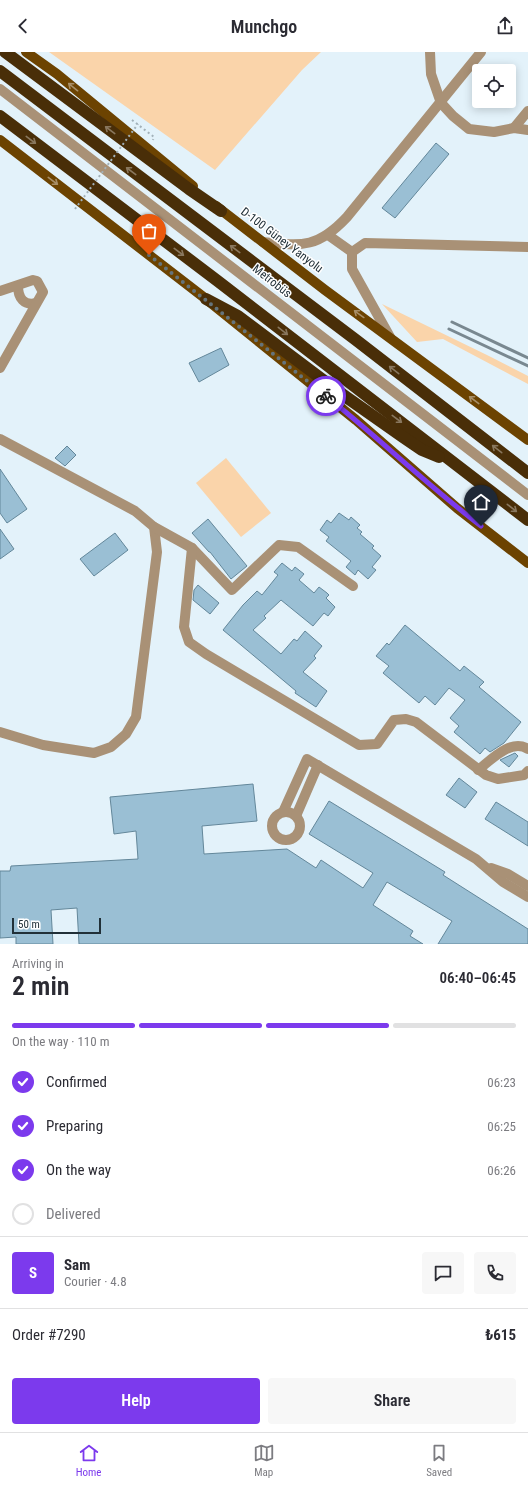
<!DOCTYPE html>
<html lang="en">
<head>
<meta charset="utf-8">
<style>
	:root { --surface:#fff; --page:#f7f7f7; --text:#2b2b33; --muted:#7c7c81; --line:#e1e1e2; --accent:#7c3aed }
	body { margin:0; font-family:"Roboto Condensed",sans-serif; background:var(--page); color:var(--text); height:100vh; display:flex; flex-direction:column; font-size:15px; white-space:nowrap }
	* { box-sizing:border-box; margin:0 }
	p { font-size:13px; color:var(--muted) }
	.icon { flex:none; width:22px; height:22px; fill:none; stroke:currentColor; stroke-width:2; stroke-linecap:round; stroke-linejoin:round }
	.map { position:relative; height:892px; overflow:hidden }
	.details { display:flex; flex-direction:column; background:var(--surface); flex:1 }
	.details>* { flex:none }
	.fabs { position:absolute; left:472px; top:12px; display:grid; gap:8px }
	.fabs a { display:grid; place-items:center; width:44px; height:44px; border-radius:4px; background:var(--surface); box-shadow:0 2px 10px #0003; font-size:20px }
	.scale { position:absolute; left:12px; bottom:10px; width:89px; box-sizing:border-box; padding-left:4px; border:2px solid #213038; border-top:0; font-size:11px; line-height:14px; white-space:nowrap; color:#213038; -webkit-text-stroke:3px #fff; paint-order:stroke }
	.pin { position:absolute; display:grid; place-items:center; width:34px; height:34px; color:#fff; margin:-41px -17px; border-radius:50% 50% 50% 0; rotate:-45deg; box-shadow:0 0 4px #0007 }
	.pin .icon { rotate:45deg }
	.courier { position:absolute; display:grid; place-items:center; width:40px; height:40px; margin:-20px; border:3px solid #7c3aed; border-radius:50%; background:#fff; color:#222; box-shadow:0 1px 5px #0007 }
	.summary em { font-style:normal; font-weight:600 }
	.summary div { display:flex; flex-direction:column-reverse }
	.summary { display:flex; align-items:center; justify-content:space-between; height:68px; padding:0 12px }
	h1 { font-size:26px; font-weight:600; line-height:30px }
	.bar { display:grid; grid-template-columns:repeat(4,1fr); gap:6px 4px; align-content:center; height:48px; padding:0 12px }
	.bar i { height:5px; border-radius:3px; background:var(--line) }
	.bar .current { background:var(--accent) }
	.bar p { grid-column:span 4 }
	.line { display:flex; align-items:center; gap:10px; padding:0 12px; border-top:1px solid var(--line) }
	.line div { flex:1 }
	.round { display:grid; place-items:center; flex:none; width:42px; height:42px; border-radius:4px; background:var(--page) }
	ol { padding:0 12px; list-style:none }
	li { display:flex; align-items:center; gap:12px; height:44px }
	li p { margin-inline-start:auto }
	li .icon { padding:4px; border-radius:50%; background:var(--accent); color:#fff; stroke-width:4 }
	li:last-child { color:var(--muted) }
	li i { width:22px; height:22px; border:2px solid var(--line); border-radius:50% }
	.action { display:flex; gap:8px; margin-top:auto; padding:8px 12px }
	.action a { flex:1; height:46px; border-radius:4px; background:var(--accent); color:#fff; font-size:16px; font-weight:600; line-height:46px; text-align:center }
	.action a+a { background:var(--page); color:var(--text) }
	header { display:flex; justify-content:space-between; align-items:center; height:52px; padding:0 12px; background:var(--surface); font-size:18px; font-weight:600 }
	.menu { display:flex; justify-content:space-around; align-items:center; height:56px; border-top:1px solid var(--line); background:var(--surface); font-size:11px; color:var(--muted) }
	.menu a { display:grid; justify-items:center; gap:2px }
	.menu .current { color:var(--accent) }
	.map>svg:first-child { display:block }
	.green { fill:#fad4aa }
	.building { fill:#9abfd4; stroke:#63879a }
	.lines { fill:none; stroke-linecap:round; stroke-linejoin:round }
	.path { stroke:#a2b1b9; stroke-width:2; stroke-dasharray:2 3; stroke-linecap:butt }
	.minor { stroke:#a99176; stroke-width:10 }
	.major { stroke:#6c4301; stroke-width:10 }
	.highway { stroke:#492e08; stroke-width:12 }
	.rail { stroke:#798890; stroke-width:3 }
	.path-bridge { stroke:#a2b1b9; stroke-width:2; stroke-dasharray:2 3; stroke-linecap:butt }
	.oneway { stroke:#a78e67 }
	.oneway2 { stroke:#89775e }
	.done { stroke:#65747c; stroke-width:4; stroke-dasharray:0 7.2 }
	.route { stroke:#7c3aed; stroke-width:5 }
	.labels { text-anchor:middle; stroke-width:3; stroke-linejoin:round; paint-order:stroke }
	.street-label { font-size:12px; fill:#213038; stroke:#fff }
</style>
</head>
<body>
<header><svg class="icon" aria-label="back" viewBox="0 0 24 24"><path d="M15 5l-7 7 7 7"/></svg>Munchgo<svg class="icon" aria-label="share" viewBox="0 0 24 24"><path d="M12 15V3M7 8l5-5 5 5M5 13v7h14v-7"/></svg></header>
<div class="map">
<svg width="528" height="892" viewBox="0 0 528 892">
	<rect width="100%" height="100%" fill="#e3f2fa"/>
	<g class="green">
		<polygon points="49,0 321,0 302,18 215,118"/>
		<polygon points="382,252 489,304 528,324 528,332 443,287 417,290"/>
		<polygon points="226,406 271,461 241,485 196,431"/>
	</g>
	<g class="building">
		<polygon points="436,91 449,102 395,166 382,156"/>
		<polygon points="221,296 229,313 199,330 189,311"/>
		<polygon points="67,394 76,403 65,414 55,406"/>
		<polygon points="0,417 27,457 7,471 0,461"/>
		<polygon points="339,461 349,468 351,465 360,473 357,476 362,480 360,482 374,494 372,496 381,504 372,515 376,518 368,527 358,518 355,523 346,515 351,509 326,489 329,485 320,478 327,468 331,471"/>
		<polygon points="208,467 247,514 231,527 210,500 209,500 192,481"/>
		<polygon points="0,477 14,497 0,507"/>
		<polygon points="115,481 128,498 94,524 80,507"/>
		<polygon points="282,511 292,519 295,515 304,522 299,528 314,541 319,535 327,541 329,543 326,546 335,555 328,564 324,561 313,574 281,548 264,564 266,566 253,578 281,602 294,587 297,589 305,579 322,594 314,604 316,606 303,620 327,639 316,655 295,641 296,639 223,578 243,553 257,539 262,543 278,523 274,520"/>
		<polygon points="198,533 219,551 210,562 193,548 194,538"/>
		<polygon points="405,573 460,619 464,614 484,630 479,635 521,670 504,691 490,700 485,696 480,702 454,680 459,674 450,666 465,648 449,636 435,653 425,644 419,651 383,621 389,614 376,604 387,591 389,593"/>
		<polygon points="515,701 518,704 509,715 500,708"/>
		<polygon points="459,726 477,740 465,756 446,743"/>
		<polygon points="253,732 257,769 202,774 204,802 287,797 316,816 321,808 363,836 373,821 309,782 329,749 445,820 443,823 528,877 528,892 438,892 452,869 387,830 373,853 413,879 410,884 423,892 79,892 77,856 51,858 53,892 16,892 16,885 0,886 0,819 10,819 11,814 138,807 136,779 114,782 110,745"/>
		<polygon points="496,750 528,770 528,794 485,767"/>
	</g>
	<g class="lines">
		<polyline class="path" points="132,68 154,85 153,88"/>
		<g class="minor">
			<polyline points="430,0 431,22 441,51 453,64 469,77 494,80 514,76 528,78"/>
			<polyline points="0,37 528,443"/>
			<polyline points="514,76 528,59"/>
			<polyline points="328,183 352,200"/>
			<path d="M263,190c40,4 55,6 84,-25l134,-165"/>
			<polyline points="352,200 365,191 528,195"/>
			<polyline points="352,200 352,217 390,285"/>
			<path d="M18,234c0,12 6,20 18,17"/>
			<polyline points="0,239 33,228 37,229 43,240 0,316"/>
			<polyline points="0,387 135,459 154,475 157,500 136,665 126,682 111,695 94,701 43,693 0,680"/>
			<polyline points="154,475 192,496 232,538 279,493 298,495 353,534"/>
			<polyline points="192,496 184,575 189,590 206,602 359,693 377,692 394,668 406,667 416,670 486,723 498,727 524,723 528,719"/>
			<path d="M478,718c13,-10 33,-32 50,-21"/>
			<circle cx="286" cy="774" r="14"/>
			<polyline points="283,760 307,707 476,807 503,830 528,845"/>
			<polyline points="296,764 318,713"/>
			<polyline points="491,816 508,822 528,834"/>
		</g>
		<g class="major">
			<polyline points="26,0 57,22 193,134"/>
			<polyline points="0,88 206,247 356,368 457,456 528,511"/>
			<polyline points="216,154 325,238 528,388"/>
		</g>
		<g class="highway">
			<polyline points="5,0 189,137 221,159"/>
			<polyline points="0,19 356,288 528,421"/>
			<polyline points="0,64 219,230 528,468"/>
			<polyline points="206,247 238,264 339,340 403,385 422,398 439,405"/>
		</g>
		<g class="rail">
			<polyline points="452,270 528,306"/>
			<polyline points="449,277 528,314"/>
		</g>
		<polyline class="path-bridge" points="75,157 138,72"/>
	</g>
	<defs><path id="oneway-shaft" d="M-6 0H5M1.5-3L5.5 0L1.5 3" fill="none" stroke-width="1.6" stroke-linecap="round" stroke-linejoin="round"/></defs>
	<g class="oneway">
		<use href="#oneway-shaft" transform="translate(73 35) rotate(-141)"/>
		<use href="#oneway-shaft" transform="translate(53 129) rotate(37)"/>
		<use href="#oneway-shaft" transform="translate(359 262) rotate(-144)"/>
		<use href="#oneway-shaft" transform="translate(474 348) rotate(-143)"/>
	</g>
	<g class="oneway2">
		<use href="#oneway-shaft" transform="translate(110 78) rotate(-143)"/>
		<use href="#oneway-shaft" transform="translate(31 88) rotate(37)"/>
		<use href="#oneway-shaft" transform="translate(131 119) rotate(-143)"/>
		<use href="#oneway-shaft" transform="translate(235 197) rotate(-143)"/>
		<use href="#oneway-shaft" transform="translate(179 200) rotate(37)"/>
		<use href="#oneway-shaft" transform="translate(283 279) rotate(38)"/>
		<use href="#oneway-shaft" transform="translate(394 318) rotate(-142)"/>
		<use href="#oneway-shaft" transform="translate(397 367) rotate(37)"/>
		<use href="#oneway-shaft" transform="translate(497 397) rotate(-142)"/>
		<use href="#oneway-shaft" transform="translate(512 456) rotate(38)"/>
	</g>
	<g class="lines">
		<polyline class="done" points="149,203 326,344"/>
		<path class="route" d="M326,344c53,42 101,89 155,130"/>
	</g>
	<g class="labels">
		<g class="street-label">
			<text transform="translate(282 188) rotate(37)" y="4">D-100 Güney Yanyolu</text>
			<text transform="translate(272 229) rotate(38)" y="4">Metrobüs</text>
		</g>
	</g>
</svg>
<div class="fabs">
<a><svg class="icon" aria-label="locate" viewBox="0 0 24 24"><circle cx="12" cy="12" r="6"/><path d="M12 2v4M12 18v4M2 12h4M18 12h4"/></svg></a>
</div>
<div class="scale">50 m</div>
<div class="pin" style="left:149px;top:203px;background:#ea580c"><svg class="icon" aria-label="bag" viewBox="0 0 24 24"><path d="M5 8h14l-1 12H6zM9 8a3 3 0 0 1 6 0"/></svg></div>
<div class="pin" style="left:481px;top:474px;background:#1f2937"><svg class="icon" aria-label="home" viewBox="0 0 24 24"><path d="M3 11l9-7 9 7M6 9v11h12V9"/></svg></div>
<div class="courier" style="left:326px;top:344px"><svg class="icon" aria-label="bike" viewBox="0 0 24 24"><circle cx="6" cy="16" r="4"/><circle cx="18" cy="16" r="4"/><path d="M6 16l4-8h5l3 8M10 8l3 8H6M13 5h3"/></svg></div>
</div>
<section class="details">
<div class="summary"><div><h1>2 min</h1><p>Arriving in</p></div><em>06:40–06:45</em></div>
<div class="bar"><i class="current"></i><i class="current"></i><i class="current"></i><i></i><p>On the way · 110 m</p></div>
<ol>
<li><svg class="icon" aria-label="check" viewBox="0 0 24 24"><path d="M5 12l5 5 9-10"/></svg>Confirmed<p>06:23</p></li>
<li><svg class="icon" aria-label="check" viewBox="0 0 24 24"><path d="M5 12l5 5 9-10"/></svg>Preparing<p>06:25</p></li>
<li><svg class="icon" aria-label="check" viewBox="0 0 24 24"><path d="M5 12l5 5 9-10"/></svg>On the way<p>06:26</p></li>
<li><i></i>Delivered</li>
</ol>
<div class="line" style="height:72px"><b class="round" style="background:var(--accent);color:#fff">S</b><div><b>Sam</b><p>Courier · 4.8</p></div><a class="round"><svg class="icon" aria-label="chat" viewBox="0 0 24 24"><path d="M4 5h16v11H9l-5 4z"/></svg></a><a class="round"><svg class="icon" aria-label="phone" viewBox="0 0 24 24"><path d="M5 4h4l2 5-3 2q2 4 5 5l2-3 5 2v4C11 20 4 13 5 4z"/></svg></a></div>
<div class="line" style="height:52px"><div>Order #7290</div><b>₺615</b></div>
<div class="action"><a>Help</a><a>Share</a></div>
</section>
<nav class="menu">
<a class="current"><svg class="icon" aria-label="home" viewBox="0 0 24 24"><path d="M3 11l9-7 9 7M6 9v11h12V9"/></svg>Home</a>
<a><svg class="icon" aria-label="map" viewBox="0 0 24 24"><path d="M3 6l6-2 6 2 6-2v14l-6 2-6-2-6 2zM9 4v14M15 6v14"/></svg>Map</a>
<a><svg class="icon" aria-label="saved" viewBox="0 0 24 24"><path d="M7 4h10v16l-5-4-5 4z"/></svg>Saved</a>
</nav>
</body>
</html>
